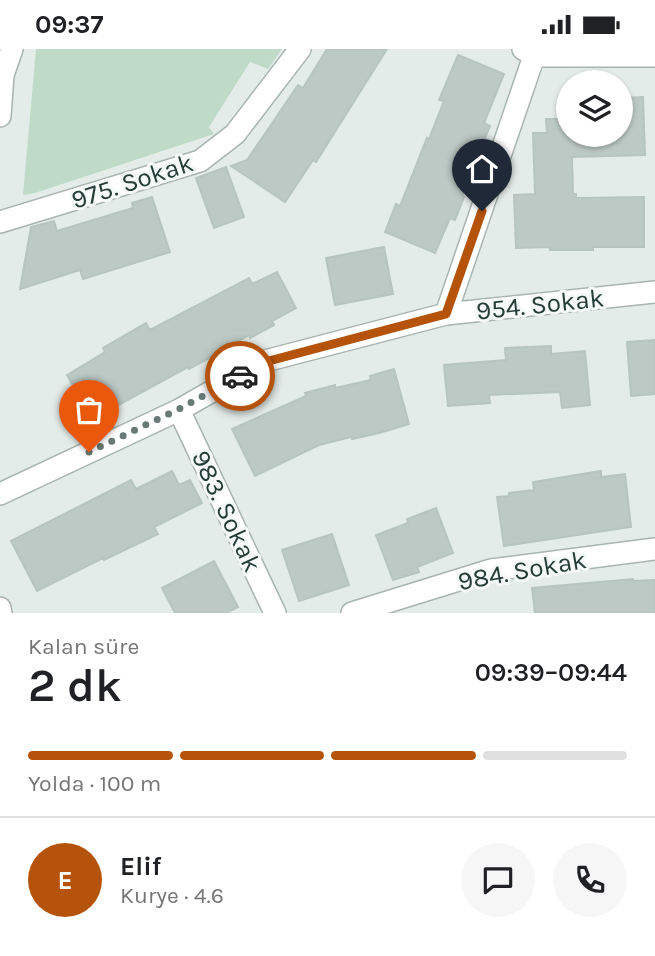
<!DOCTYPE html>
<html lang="tr">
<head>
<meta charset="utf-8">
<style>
	:root { --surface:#fff; --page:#f6f6f6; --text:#202124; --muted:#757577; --line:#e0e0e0; --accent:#b45309 }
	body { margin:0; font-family:Karla,sans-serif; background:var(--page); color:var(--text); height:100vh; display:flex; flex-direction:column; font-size:26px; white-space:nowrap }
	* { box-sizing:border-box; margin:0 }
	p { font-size:23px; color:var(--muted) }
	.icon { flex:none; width:38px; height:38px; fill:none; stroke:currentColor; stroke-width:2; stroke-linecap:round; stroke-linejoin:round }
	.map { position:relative; height:564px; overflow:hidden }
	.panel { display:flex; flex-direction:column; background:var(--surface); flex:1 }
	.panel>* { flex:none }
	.tools { position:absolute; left:556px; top:21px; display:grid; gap:14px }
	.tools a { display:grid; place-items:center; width:77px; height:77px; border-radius:50%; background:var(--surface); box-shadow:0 2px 5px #0004; font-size:35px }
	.pin { position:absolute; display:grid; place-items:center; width:60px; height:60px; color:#fff; margin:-72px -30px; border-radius:50% 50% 50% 0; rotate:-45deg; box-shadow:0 0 7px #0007 }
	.pin .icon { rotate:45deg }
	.courier { position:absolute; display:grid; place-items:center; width:70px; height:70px; margin:-35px; border:5px solid #b45309; border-radius:50%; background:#fff; color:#222; box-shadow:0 2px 9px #0007 }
	.head em { font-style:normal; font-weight:600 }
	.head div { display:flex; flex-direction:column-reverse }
	.head { display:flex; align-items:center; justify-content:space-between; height:119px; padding:0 28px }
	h1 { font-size:46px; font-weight:600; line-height:52px }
	.bar { display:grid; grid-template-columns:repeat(4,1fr); gap:10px 7px; align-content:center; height:84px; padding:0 28px }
	.bar i { height:9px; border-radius:5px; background:var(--line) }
	.bar .current { background:var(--accent) }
	.bar p { grid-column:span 4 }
	.line { display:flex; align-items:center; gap:18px; padding:0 28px; border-top:2px solid var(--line) }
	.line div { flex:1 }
	.round { display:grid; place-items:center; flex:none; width:74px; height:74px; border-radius:37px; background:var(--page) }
	.status { display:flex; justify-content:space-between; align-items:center; height:49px; padding:0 35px; background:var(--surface); direction:ltr }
	.status svg { height:19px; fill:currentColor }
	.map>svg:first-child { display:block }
	.green { fill:#bfdbc8 }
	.building { fill:#bcc9c5; stroke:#b7c5c0; stroke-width:2 }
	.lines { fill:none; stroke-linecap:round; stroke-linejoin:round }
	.street-casing { stroke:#a7b4b0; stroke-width:24 }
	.street { stroke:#fff; stroke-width:21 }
	.done { stroke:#687a75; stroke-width:7; stroke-dasharray:0 12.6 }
	.route { stroke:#b45309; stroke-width:9 }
	.labels { text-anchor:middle; stroke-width:6; stroke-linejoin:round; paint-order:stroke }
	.street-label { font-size:26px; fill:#253c37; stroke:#f4f9f7 }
</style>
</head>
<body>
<div class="status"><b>09:37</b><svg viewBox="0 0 49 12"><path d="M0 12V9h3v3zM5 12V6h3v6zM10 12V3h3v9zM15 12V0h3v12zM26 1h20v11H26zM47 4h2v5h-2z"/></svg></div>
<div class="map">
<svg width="655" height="564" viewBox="0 0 655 564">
	<rect width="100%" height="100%" fill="#e4ece9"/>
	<polygon class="green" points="36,0 282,0 268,20 250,13 209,78 214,85 35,144 23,146"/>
	<g class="building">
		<polygon points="327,0 387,0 316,113 313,111 285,153 231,117 247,111 298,36 303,39"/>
		<polygon points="458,6 504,25 484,74 490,77 462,147 464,148 455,171 450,169 435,204 385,183 396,155 400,157 427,89 429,90 444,52 439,51"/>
		<polygon points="643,48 645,106 572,108 573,145 576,145 576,149 644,148 644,198 593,198 593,201 550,201 550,198 516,199 514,146 535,145 533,84 547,84 546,70 569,70 569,86 621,86 621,49"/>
		<polygon points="226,118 244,168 214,179 196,129"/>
		<polygon points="152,148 170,203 83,230 80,221 20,240 31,178 54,172 57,182 133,159 132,154"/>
		<polygon points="384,198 393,245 335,256 326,209"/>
		<polygon points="277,223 296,259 272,272 274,276 250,289 249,286 216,304 217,305 189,320 188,318 93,370 67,326 105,303 103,299 146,274 150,281 249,229 252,235"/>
		<polygon points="655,291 655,345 631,347 627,293"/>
		<polygon points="551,297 551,305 585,302 590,356 562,359 560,343 489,346 490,354 448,357 444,316 506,311 505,299"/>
		<polygon points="394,320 409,375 379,384 352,390 351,388 319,396 255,427 232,380 306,347 305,344 335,336 335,339 371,331 370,327"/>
		<polygon points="172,422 179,436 190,431 202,454 154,478 158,485 104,511 103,509 37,542 11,492 131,431 136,440"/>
		<polygon points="601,422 601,428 625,425 631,478 504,497 497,448 509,447 509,444 534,441 533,433"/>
		<polygon points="436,459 453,504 417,518 419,523 393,531 376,486 408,474 407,470"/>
		<polygon points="332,485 349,536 299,552 282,501"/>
		<polygon points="214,512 238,558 226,564 175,564 162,539"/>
		<polygon points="633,530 633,532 655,531 655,564 535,564 532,539"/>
	</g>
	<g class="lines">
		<defs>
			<g id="street">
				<polyline points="523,0 534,7 655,7"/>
				<polyline points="0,67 3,26 12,0"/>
				<polyline points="0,173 200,112 235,85 300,0"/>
				<polyline points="446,265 534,7"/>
				<polyline points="179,361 275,564"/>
				<polyline points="0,445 179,361 265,312 446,265 655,243"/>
				<polyline points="0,559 1,564"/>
				<polyline points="352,564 491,521 655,500"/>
			</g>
		</defs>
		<use href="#street" class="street-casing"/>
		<use href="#street" class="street"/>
	</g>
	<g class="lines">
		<polyline class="done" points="89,403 179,360 240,327"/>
		<polyline class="route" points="240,327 265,313 446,265 482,162"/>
	</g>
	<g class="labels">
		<g class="street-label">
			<text transform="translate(132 132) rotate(-18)" y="9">975. Sokak</text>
			<text transform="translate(540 255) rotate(-6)" y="9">954. Sokak</text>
			<text transform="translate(227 462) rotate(65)" y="9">983. Sokak</text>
			<text transform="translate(522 521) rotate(-10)" y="9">984. Sokak</text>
		</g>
	</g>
</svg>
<div class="tools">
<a><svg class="icon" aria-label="layers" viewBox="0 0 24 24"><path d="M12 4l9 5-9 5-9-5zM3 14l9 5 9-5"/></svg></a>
</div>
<div class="pin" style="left:89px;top:403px;background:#ea580c"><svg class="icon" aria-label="bag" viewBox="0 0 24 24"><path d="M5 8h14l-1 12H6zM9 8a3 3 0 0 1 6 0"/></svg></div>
<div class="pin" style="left:482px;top:162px;background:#1f2937"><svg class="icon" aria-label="home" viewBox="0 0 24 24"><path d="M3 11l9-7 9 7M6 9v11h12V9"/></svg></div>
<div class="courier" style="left:240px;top:327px"><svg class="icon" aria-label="car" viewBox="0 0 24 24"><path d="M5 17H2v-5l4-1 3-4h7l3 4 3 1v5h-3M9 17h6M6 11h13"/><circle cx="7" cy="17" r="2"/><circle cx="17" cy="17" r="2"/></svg></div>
</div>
<section class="panel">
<div class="head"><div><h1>2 dk</h1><p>Kalan süre</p></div><em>09:39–09:44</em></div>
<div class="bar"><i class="current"></i><i class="current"></i><i class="current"></i><i></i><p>Yolda · 100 m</p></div>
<div class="line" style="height:126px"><b class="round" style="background:var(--accent);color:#fff">E</b><div><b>Elif</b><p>Kurye · 4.6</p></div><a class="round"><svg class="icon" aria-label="chat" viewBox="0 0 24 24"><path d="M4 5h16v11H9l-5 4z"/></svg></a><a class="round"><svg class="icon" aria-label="phone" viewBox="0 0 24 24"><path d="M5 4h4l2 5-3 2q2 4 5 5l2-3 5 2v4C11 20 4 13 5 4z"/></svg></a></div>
</section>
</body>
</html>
